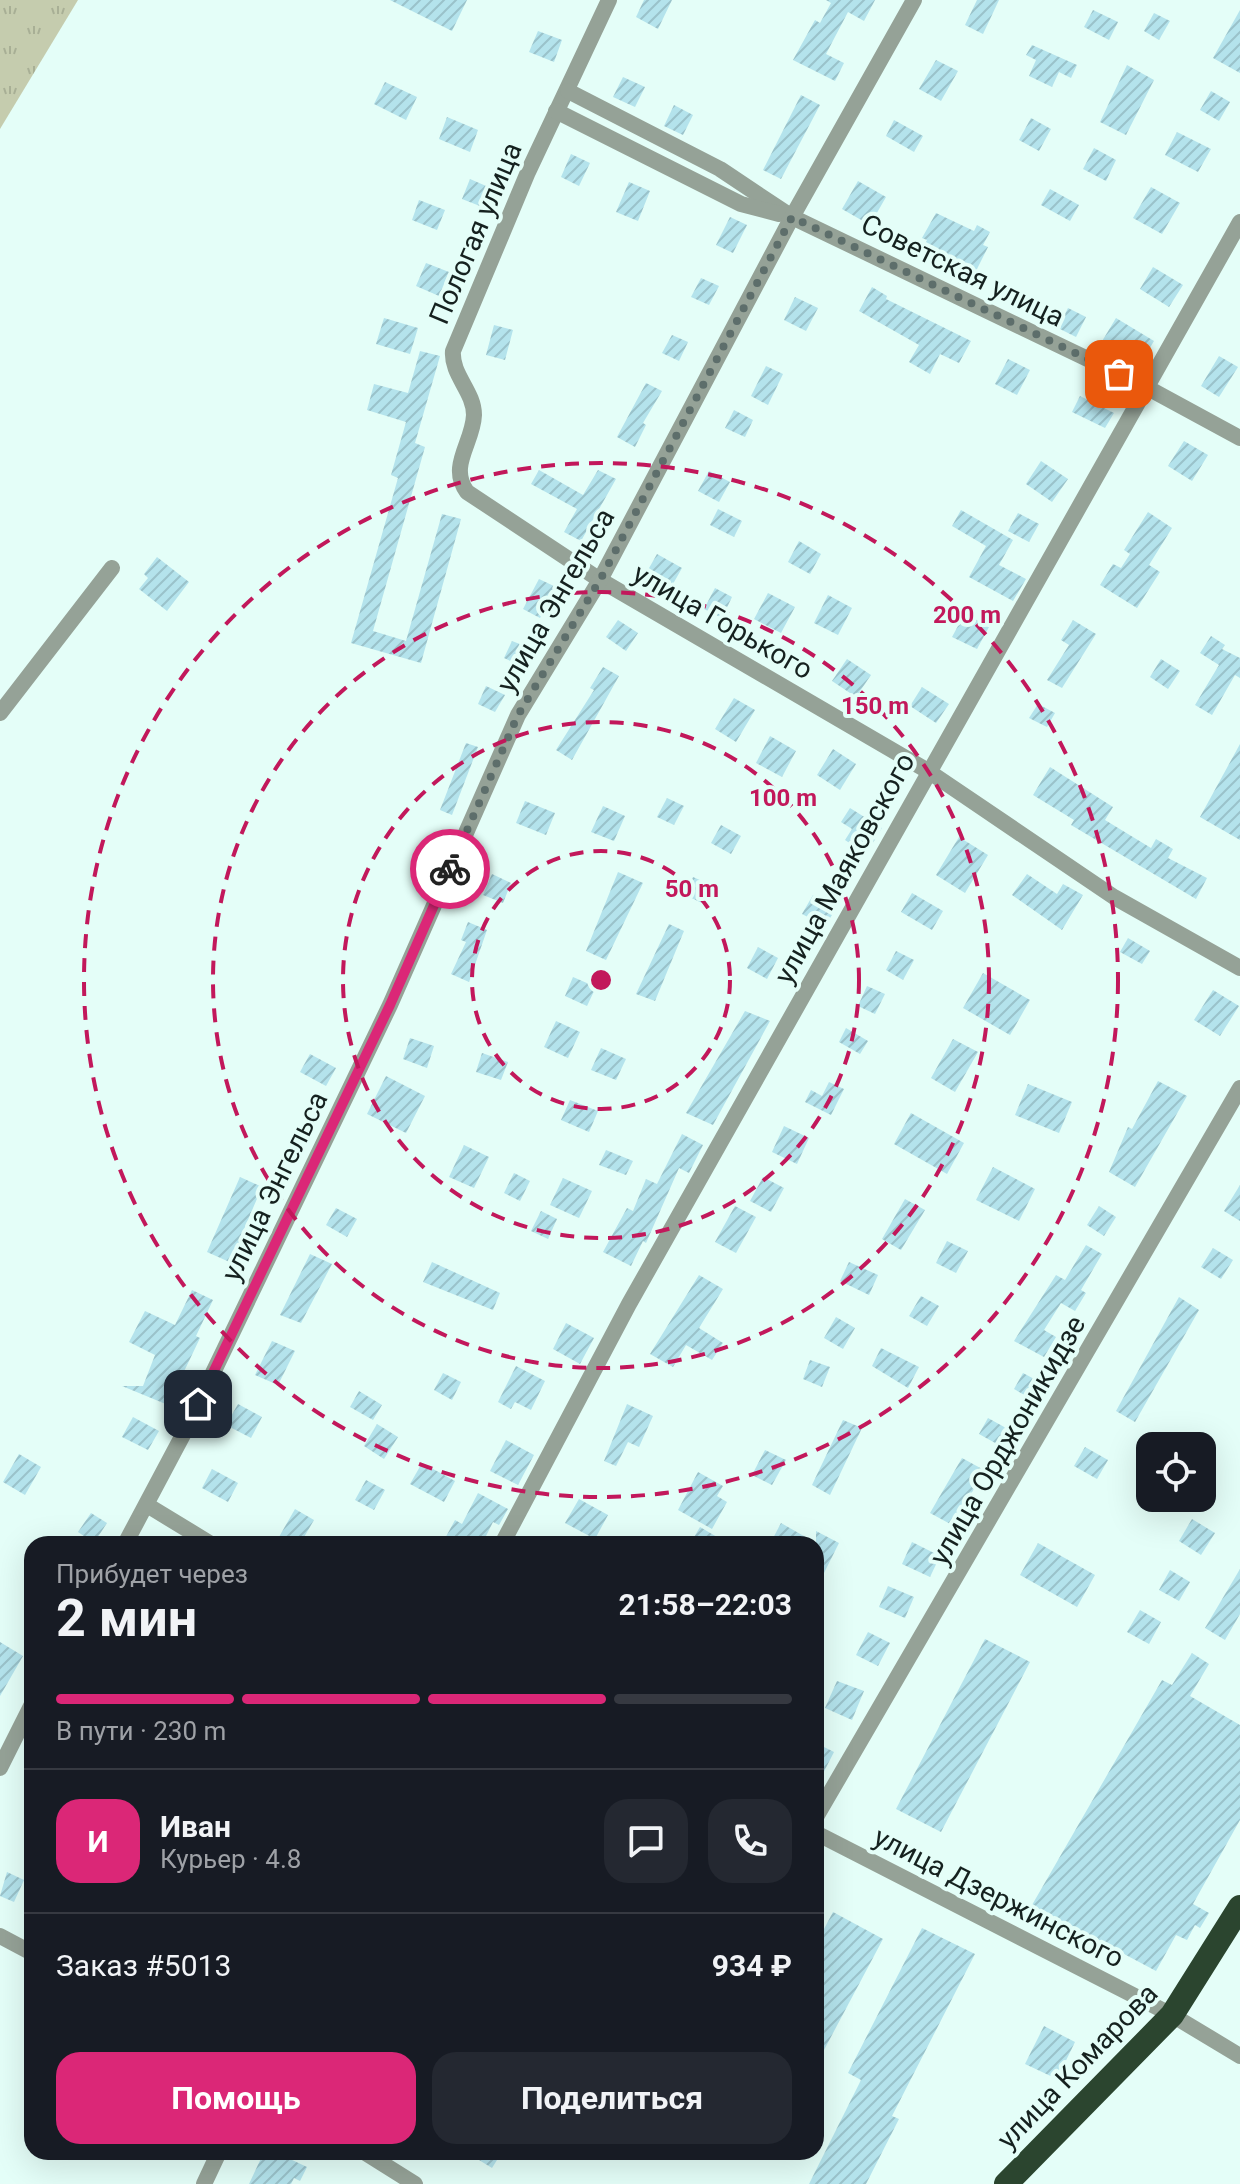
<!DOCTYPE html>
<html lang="ru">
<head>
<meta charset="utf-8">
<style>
	:root { --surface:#171b24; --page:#242831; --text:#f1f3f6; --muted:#9ea1a6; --line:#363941; --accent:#db2777 }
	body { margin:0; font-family:Roboto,sans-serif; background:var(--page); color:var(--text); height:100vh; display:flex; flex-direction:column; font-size:30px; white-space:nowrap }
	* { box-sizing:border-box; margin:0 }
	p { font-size:26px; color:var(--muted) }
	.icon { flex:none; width:44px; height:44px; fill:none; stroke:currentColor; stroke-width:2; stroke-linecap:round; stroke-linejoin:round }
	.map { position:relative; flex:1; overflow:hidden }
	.drawer { position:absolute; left:24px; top:1536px; width:800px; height:624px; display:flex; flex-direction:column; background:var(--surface); border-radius:24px; box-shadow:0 8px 32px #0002 }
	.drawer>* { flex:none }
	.controls { position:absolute; left:1136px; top:1432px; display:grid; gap:16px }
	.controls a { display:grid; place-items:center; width:80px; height:80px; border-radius:16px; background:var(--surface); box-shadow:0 8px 32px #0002; font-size:40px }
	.pin { position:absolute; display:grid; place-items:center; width:68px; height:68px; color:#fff; margin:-34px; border-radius:16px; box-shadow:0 4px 12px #0006 }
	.courier { position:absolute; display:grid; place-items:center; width:80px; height:80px; margin:-40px; border:6px solid #db2777; border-radius:50%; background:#fff; color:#222; box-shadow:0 2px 10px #0007 }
	.summary em { font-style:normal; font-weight:700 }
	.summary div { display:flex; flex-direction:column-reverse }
	.summary { display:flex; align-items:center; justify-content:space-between; height:136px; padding:0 32px }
	h1 { font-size:52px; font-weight:700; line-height:60px }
	.bar { display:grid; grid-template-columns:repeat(4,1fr); gap:12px 8px; align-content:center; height:96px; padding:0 32px }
	.bar i { height:10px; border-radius:6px; background:var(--line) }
	.bar .current { background:var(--accent) }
	.bar p { grid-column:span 4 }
	.line { display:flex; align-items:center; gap:20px; padding:0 32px; border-top:2px solid var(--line) }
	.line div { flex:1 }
	.round { display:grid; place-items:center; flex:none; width:84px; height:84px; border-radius:24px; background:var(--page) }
	.cta { display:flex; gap:16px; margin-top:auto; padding:16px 32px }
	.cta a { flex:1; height:92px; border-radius:24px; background:var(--accent); color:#fff; font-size:32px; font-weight:700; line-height:92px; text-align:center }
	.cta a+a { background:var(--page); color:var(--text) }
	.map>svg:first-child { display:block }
	.grass { fill:url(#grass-tufts) }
	.building { fill:url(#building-hatch) }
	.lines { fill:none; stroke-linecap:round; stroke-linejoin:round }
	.street { stroke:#95a297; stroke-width:16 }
	.highway { stroke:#2b452f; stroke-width:24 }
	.done { stroke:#5d6e6b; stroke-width:8; stroke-dasharray:0 14.4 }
	.route { stroke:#db2777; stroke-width:10 }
	.ring { fill:none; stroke:#c2185b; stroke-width:4; stroke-dasharray:14 10 }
	.labels { text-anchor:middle; stroke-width:8; stroke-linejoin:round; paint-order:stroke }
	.street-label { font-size:28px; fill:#15211f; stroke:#e4fef8 }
	.centre { fill:#c2185b; stroke:#e4fef8; stroke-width:4 }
	.ring-label { font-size:24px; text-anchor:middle; font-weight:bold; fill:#c2185b; stroke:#e4fef8; stroke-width:8; stroke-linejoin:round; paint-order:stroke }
</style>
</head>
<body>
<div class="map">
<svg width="1240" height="2184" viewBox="0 0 1240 2184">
	<defs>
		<pattern id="grass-tufts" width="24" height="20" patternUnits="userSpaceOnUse" patternTransform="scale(2)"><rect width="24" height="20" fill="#c5ccae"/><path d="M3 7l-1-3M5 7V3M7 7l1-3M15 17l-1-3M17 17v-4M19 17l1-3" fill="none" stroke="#a8af95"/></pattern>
		<pattern id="building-hatch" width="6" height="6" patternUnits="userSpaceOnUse" patternTransform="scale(2)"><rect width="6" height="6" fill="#b4e3ec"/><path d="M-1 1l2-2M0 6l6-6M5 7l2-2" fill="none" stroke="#9ac2ca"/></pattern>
	</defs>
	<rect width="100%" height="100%" fill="#e4fef8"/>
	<polygon class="grass" points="0,0 78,0 0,129"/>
	<g class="building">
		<polygon points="390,0 467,0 452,31"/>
		<polygon points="644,0 672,0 658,29 636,17"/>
		<polygon points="826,0 875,0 864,21 848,12 826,54 844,63 835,81 793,60 815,20 820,23 831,3"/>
		<polygon points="977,0 999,0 983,34 965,25"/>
		<polygon points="1093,10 1118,22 1109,40 1084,27"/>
		<polygon points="1240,10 1240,73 1213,58"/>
		<polygon points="1154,13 1170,21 1159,40 1144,31"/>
		<polygon points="538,31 562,40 554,62 529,52"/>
		<polygon points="1032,45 1077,65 1071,78 1059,72 1052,87 1029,76 1036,60 1026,55"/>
		<polygon points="936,60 958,71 941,101 919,89"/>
		<polygon points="1127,65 1154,80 1126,135 1100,122"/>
		<polygon points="623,77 645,87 635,107 613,97"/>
		<polygon points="385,82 417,97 406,120 374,104"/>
		<polygon points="1211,91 1230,102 1219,121 1200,110"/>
		<polygon points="801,95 820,105 781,179 763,170"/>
		<polygon points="674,105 693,115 683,135 664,126"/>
		<polygon points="447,117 478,130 470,152 439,139"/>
		<polygon points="1031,118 1051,129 1039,151 1019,140"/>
		<polygon points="894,120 923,136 914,152 886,136"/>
		<polygon points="1177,132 1211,149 1198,172 1165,155"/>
		<polygon points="1094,148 1116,160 1106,181 1083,169"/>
		<polygon points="571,154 590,163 579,186 561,177"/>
		<polygon points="470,179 493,189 485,208 462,199"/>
		<polygon points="858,181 886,197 870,225 842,209"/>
		<polygon points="629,182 650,191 638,221 616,212"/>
		<polygon points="1151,187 1180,203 1162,234 1133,218"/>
		<polygon points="1050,189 1079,205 1070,221 1041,205"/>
		<polygon points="419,200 445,210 437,230 412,220"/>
		<polygon points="936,213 974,231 977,225 990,232 983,245 988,247 970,283 942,271 946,263 921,251 927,240 922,238"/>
		<polygon points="730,217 747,225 733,253 716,245"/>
		<polygon points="426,263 449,272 439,296 416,286"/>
		<polygon points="1153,267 1183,285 1169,307 1140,289"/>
		<polygon points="701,278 719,286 709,305 691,297"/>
		<polygon points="872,287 887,296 886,299 971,341 959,363 940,354 930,374 909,362 919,345 859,311"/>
		<polygon points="795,297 818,308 806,331 784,320"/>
		<polygon points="1068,308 1086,317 1076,337 1058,328"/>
		<polygon points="384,318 418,328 410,354 376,344"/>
		<polygon points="1116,318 1154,341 1139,366 1101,343"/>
		<polygon points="494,325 513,330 505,360 486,355"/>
		<polygon points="672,335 688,342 679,361 662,353"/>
		<polygon points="420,351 440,356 415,443 425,447 373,631 406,641 442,514 461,519 421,663 351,643 398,478 391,475 406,422 367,410 374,384 408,393"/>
		<polygon points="1219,356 1238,367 1219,397 1201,386"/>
		<polygon points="1008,359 1030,370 1017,395 995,384"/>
		<polygon points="766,366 783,374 768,405 751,396"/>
		<polygon points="646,383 662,391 643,423 646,425 635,447 617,437"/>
		<polygon points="1080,396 1114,413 1105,428 1072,412"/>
		<polygon points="734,410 753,420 745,437 725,428"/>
		<polygon points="1184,441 1208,455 1192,481 1168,466"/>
		<polygon points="1041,461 1068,479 1052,502 1026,484"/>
		<polygon points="539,470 583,495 598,470 616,479 581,541 564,532 577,509 531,484"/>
		<polygon points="709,471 730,482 719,502 698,491"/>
		<polygon points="718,509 742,521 734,537 710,525"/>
		<polygon points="961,510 1013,540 999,565 1026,579 1013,601 969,577 986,546 952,526"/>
		<polygon points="1148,512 1172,528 1149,565 1160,572 1137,608 1100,585 1113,564 1121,568 1130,554 1124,550"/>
		<polygon points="1018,513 1039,524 1029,542 1008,531"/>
		<polygon points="799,541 821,554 810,574 788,562"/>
		<polygon points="657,554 682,568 669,591 644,577"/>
		<polygon points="157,557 189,582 167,611 139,589 148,578 144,574"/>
		<polygon points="539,579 556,587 540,618 523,609"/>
		<polygon points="715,588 732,597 722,618 704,609"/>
		<polygon points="768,593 795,607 781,633 754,619"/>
		<polygon points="828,595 852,608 838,635 814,623"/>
		<polygon points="965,613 989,627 977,649 952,637"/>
		<polygon points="618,620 638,633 626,651 606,637"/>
		<polygon points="1073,620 1096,634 1062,688 1047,680 1069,645 1061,640"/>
		<polygon points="1211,636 1225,645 1222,649 1240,658 1240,678 1235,675 1212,715 1195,705 1219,665 1200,653"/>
		<polygon points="512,641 530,648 521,666 504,658"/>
		<polygon points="847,659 871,675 856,697 832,681"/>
		<polygon points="1161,659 1180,671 1168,689 1150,677"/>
		<polygon points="603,667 619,676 572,760 556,750 594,690 590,688"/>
		<polygon points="486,686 505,695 495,712 478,704"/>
		<polygon points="922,687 949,704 936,723 910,706"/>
		<polygon points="734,698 755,710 736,742 715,729"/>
		<polygon points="1038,704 1055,713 1047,727 1029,718"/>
		<polygon points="770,736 796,751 782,777 756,763"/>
		<polygon points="466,743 478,747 452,815 440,810"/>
		<polygon points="1240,744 1240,840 1200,817"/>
		<polygon points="833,749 856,764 840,790 817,775"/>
		<polygon points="1050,767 1113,807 1105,820 1151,848 1156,839 1173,849 1168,858 1207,878 1196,899 1071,825 1074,820 1033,795"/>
		<polygon points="667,798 684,806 674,825 657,817"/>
		<polygon points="525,801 555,813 546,835 516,823"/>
		<polygon points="603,806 625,816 614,841 591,832"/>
		<polygon points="850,808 882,828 866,854 845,840 852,829 841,822"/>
		<polygon points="721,825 741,836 731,854 711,843"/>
		<polygon points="959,837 988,855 965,893 936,875"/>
		<polygon points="618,872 643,883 606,960 586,951"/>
		<polygon points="492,874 511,883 503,903 483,895"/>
		<polygon points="1027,874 1057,894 1063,884 1083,895 1062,930 1012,895"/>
		<polygon points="693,877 711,885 702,903 685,895"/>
		<polygon points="912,893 943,911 932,930 901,912"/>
		<polygon points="813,895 837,907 825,926 802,914"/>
		<polygon points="468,922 487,930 469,982 451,974 466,942 461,940"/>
		<polygon points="669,924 684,931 655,1001 636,994"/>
		<polygon points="1128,938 1150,951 1142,964 1120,952"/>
		<polygon points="758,947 778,958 767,979 747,968"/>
		<polygon points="896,951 914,960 903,980 886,970"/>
		<polygon points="983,973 1030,1000 1010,1035 963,1008"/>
		<polygon points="573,977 596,987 587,1006 565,996"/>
		<polygon points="867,986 885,994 875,1014 858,1006"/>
		<polygon points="1213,990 1239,1006 1220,1036 1194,1020"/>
		<polygon points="745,1011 770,1021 713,1125 686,1113"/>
		<polygon points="556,1021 580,1032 568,1058 544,1047"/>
		<polygon points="846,1028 868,1041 860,1054 839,1042"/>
		<polygon points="410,1038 434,1046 427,1068 403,1059"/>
		<polygon points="953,1039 978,1052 955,1092 931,1078"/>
		<polygon points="601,1048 626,1059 616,1080 591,1070"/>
		<polygon points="482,1053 508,1062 501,1080 476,1072"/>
		<polygon points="310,1054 336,1068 326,1086 300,1072"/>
		<polygon points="386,1076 425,1096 406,1133 367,1114"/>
		<polygon points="1158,1081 1187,1096 1135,1187 1109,1172 1128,1127 1132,1129"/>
		<polygon points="829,1082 844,1089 831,1115 805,1102 811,1090 822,1096"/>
		<polygon points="1028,1084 1072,1102 1059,1133 1015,1115"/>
		<polygon points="570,1100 598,1111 589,1132 561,1120"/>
		<polygon points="911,1113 964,1143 947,1174 894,1144"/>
		<polygon points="784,1126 809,1138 797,1164 772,1152"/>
		<polygon points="682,1134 703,1145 689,1173 679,1168 646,1243 643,1241 631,1266 603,1252 627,1208 633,1211 646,1179 657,1184"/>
		<polygon points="464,1145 489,1157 474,1188 449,1177"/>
		<polygon points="606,1150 633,1161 626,1175 599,1165"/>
		<polygon points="993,1167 1035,1189 1019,1221 976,1200"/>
		<polygon points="514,1173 530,1181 520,1201 504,1193"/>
		<polygon points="240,1177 262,1187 239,1241 253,1246 243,1268 207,1252"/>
		<polygon points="763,1177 784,1188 771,1212 750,1201"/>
		<polygon points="563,1178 592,1191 579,1218 550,1205"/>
		<polygon points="1240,1185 1240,1221 1224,1211"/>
		<polygon points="905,1199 925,1210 901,1250 882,1239"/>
		<polygon points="735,1206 756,1217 736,1253 715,1242"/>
		<polygon points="1099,1206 1116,1217 1104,1236 1087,1225"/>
		<polygon points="336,1208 357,1219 347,1237 326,1225"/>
		<polygon points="541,1211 557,1219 548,1239 531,1231"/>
		<polygon points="947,1241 968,1251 956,1273 936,1263"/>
		<polygon points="1086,1245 1102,1254 1081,1290 1086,1293 1075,1311 1061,1303 1044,1330 1056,1337 1044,1357 1014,1341 1056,1275 1065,1280"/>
		<polygon points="1213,1248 1233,1260 1221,1279 1201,1267"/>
		<polygon points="310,1254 332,1264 301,1323 280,1315"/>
		<polygon points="432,1262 500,1293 493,1310 423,1282"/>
		<polygon points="849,1262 878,1275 869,1295 840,1281"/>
		<polygon points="699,1275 723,1289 699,1328 723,1343 712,1360 686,1345 673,1367 650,1354"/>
		<polygon points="192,1290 213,1300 196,1336 200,1338 168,1405 122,1386 143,1386 155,1355 129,1342 145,1311 175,1325"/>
		<polygon points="921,1296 939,1306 927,1326 909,1316"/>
		<polygon points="1179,1297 1199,1310 1135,1422 1116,1411"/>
		<polygon points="836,1317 855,1328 843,1349 824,1338"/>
		<polygon points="566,1323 594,1338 580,1364 553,1349"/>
		<polygon points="272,1341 295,1351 278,1385 255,1375"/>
		<polygon points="881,1348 919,1367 908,1388 872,1366"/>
		<polygon points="810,1360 830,1367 822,1387 803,1379"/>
		<polygon points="516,1366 545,1381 531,1410 515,1402 511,1409 498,1402"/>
		<polygon points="443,1373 461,1382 452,1400 434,1390"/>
		<polygon points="1023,1373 1038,1381 1028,1397 1014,1389"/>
		<polygon points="359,1391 382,1405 373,1420 350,1407"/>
		<polygon points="238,1404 262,1417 251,1438 226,1425"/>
		<polygon points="627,1404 653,1416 639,1447 628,1442 616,1466 604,1461"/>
		<polygon points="133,1417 159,1431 148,1450 122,1437"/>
		<polygon points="988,1418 1006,1428 997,1444 979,1434"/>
		<polygon points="843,1420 862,1428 830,1495 812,1485"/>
		<polygon points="377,1424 398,1437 384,1459 364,1446"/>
		<polygon points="506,1440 534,1455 518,1485 490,1471"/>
		<polygon points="1085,1447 1108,1460 1097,1479 1074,1466"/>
		<polygon points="765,1450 786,1460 772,1485 752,1475"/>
		<polygon points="19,1454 41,1467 25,1495 3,1482"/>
		<polygon points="962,1458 984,1470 954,1526 930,1513"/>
		<polygon points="422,1463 455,1481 444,1502 410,1484"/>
		<polygon points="212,1469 238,1483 228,1502 202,1488"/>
		<polygon points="698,1472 723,1486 717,1496 727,1502 712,1529 678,1510"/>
		<polygon points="366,1480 385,1490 374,1510 355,1500"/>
		<polygon points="478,1493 508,1509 499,1525 493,1522 482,1544 442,1544 455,1520 462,1524"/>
		<polygon points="579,1499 608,1515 595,1539 565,1523"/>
		<polygon points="295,1509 314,1520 300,1544 275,1544"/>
		<polygon points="91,1513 107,1523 94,1543 78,1532"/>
		<polygon points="1192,1519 1215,1533 1201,1555 1179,1541"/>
		<polygon points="781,1523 816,1543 816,1531 839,1543 816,1589 816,1544 770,1544"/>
		<polygon points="700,1527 729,1544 690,1544"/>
		<polygon points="912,1542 940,1556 930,1577 902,1564"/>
		<polygon points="1038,1543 1095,1575 1077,1607 1020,1575"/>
		<polygon points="1240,1569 1240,1614 1225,1640 1205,1628"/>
		<polygon points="1170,1570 1190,1582 1179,1601 1159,1590"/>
		<polygon points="888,1586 914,1597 905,1618 879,1607"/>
		<polygon points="1140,1610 1161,1622 1149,1644 1127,1632"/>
		<polygon points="868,1632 890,1643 878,1666 856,1655"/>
		<polygon points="985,1639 1030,1662 941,1832 896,1809"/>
		<polygon points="0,1642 23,1656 0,1696"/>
		<polygon points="1192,1653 1209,1664 1190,1696 1240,1725 1240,1820 1193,1904 1209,1913 1200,1928 1195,1925 1187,1940 1176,1935 1156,1971 1032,1905 1162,1680 1172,1685"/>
		<polygon points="837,1681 864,1691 852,1720 825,1708"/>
		<polygon points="816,1743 834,1752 816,1787"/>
		<polygon points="7,1872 24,1880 14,1902 0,1896"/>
		<polygon points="833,1912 883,1939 816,2065 816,1944"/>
		<polygon points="922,1928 975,1954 892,2116 899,2119 866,2184 809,2184 861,2080 848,2073"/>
		<polygon points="1044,2026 1075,2042 1057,2079 1025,2064"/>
		<polygon points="264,2152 275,2152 307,2167 300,2181 294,2178 291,2184 249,2184"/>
		<polygon points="466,2152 502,2152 492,2168"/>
	</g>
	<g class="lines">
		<g class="street">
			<path d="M609,0l-81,172 -75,179c-2,24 21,40 21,64 -1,28 -26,51 -7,77l133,88 328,191 186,126 126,71"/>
			<polyline points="568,91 720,169 792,217 1146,387 1240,438"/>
			<polyline points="556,111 741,204 779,214"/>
			<polyline points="0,713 112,568"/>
			<polyline points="147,1505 211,1544"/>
			<polyline points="125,1544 185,1431 390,1005 518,715 600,580 792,217 914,0"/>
			<polyline points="502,1544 629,1304 1240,222"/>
			<polyline points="0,1768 32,1704"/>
			<polyline points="816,1817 1240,1088"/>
			<polyline points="816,1833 1172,2015 1240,2056"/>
			<polyline points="0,1936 32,1953"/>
			<polyline points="364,2152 415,2184"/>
			<polyline points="204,2184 219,2152"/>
		</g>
		<polyline class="highway" points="1006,2184 1172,2015 1240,1907"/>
	</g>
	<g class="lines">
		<polyline class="done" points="450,869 518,715 600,580 792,217 1119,374"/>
		<polyline class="route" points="198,1404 390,1005 450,869"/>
	</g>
	<g class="ring">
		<circle cx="601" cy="980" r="129"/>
		<circle cx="601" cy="980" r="258"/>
		<circle cx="601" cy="980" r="388"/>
		<circle cx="601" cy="980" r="517"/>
	</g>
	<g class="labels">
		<g class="street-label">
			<text transform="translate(475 233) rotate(-67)" y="10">Пологая улица</text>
			<text transform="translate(963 270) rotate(26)" y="10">Советская улица</text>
			<text transform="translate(555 600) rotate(-60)" y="10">улица Энгельса</text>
			<text transform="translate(723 621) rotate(30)" y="10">улица Горького</text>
			<text transform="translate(844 868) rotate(-61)" y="10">улица Маяковского</text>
			<text transform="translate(274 1186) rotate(-64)" y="10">улица Энгельса</text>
			<text transform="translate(1007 1440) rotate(-60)" y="10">улица Орджоникидзе</text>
			<text transform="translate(999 1897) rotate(27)" y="10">улица Дзержинского</text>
			<text transform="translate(1077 2066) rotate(-46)" y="10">улица Комарова</text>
		</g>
	</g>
	<circle cx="601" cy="980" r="12" class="centre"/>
	<g class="ring-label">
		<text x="967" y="623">200 m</text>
		<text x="875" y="714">150 m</text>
		<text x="783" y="806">100 m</text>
		<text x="692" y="897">50 m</text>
	</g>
</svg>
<div class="controls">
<a><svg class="icon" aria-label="locate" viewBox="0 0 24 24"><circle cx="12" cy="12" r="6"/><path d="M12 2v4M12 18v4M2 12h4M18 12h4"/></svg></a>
</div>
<div class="pin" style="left:1119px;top:374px;background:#ea580c"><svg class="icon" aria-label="bag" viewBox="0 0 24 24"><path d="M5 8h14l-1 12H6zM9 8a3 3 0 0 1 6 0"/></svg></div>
<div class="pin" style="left:198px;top:1404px;background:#1f2937"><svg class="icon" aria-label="home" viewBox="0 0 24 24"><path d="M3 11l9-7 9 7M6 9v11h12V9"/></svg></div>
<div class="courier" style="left:450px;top:869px"><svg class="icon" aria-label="bike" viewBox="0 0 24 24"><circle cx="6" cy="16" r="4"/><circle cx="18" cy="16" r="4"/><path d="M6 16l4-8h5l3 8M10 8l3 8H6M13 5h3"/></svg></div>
<section class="drawer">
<div class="summary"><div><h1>2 мин</h1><p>Прибудет через</p></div><em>21:58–22:03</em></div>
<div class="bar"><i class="current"></i><i class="current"></i><i class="current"></i><i></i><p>В пути · 230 m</p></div>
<div class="line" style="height:144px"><b class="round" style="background:var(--accent);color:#fff">И</b><div><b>Иван</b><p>Курьер · 4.8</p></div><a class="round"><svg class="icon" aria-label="chat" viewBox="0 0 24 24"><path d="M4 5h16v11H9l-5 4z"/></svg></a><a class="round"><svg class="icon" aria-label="phone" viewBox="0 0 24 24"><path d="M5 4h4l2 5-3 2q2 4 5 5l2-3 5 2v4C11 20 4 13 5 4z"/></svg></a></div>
<div class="line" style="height:104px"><div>Заказ #5013</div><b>934 ₽</b></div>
<div class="cta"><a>Помощь</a><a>Поделиться</a></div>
</section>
</div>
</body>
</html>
